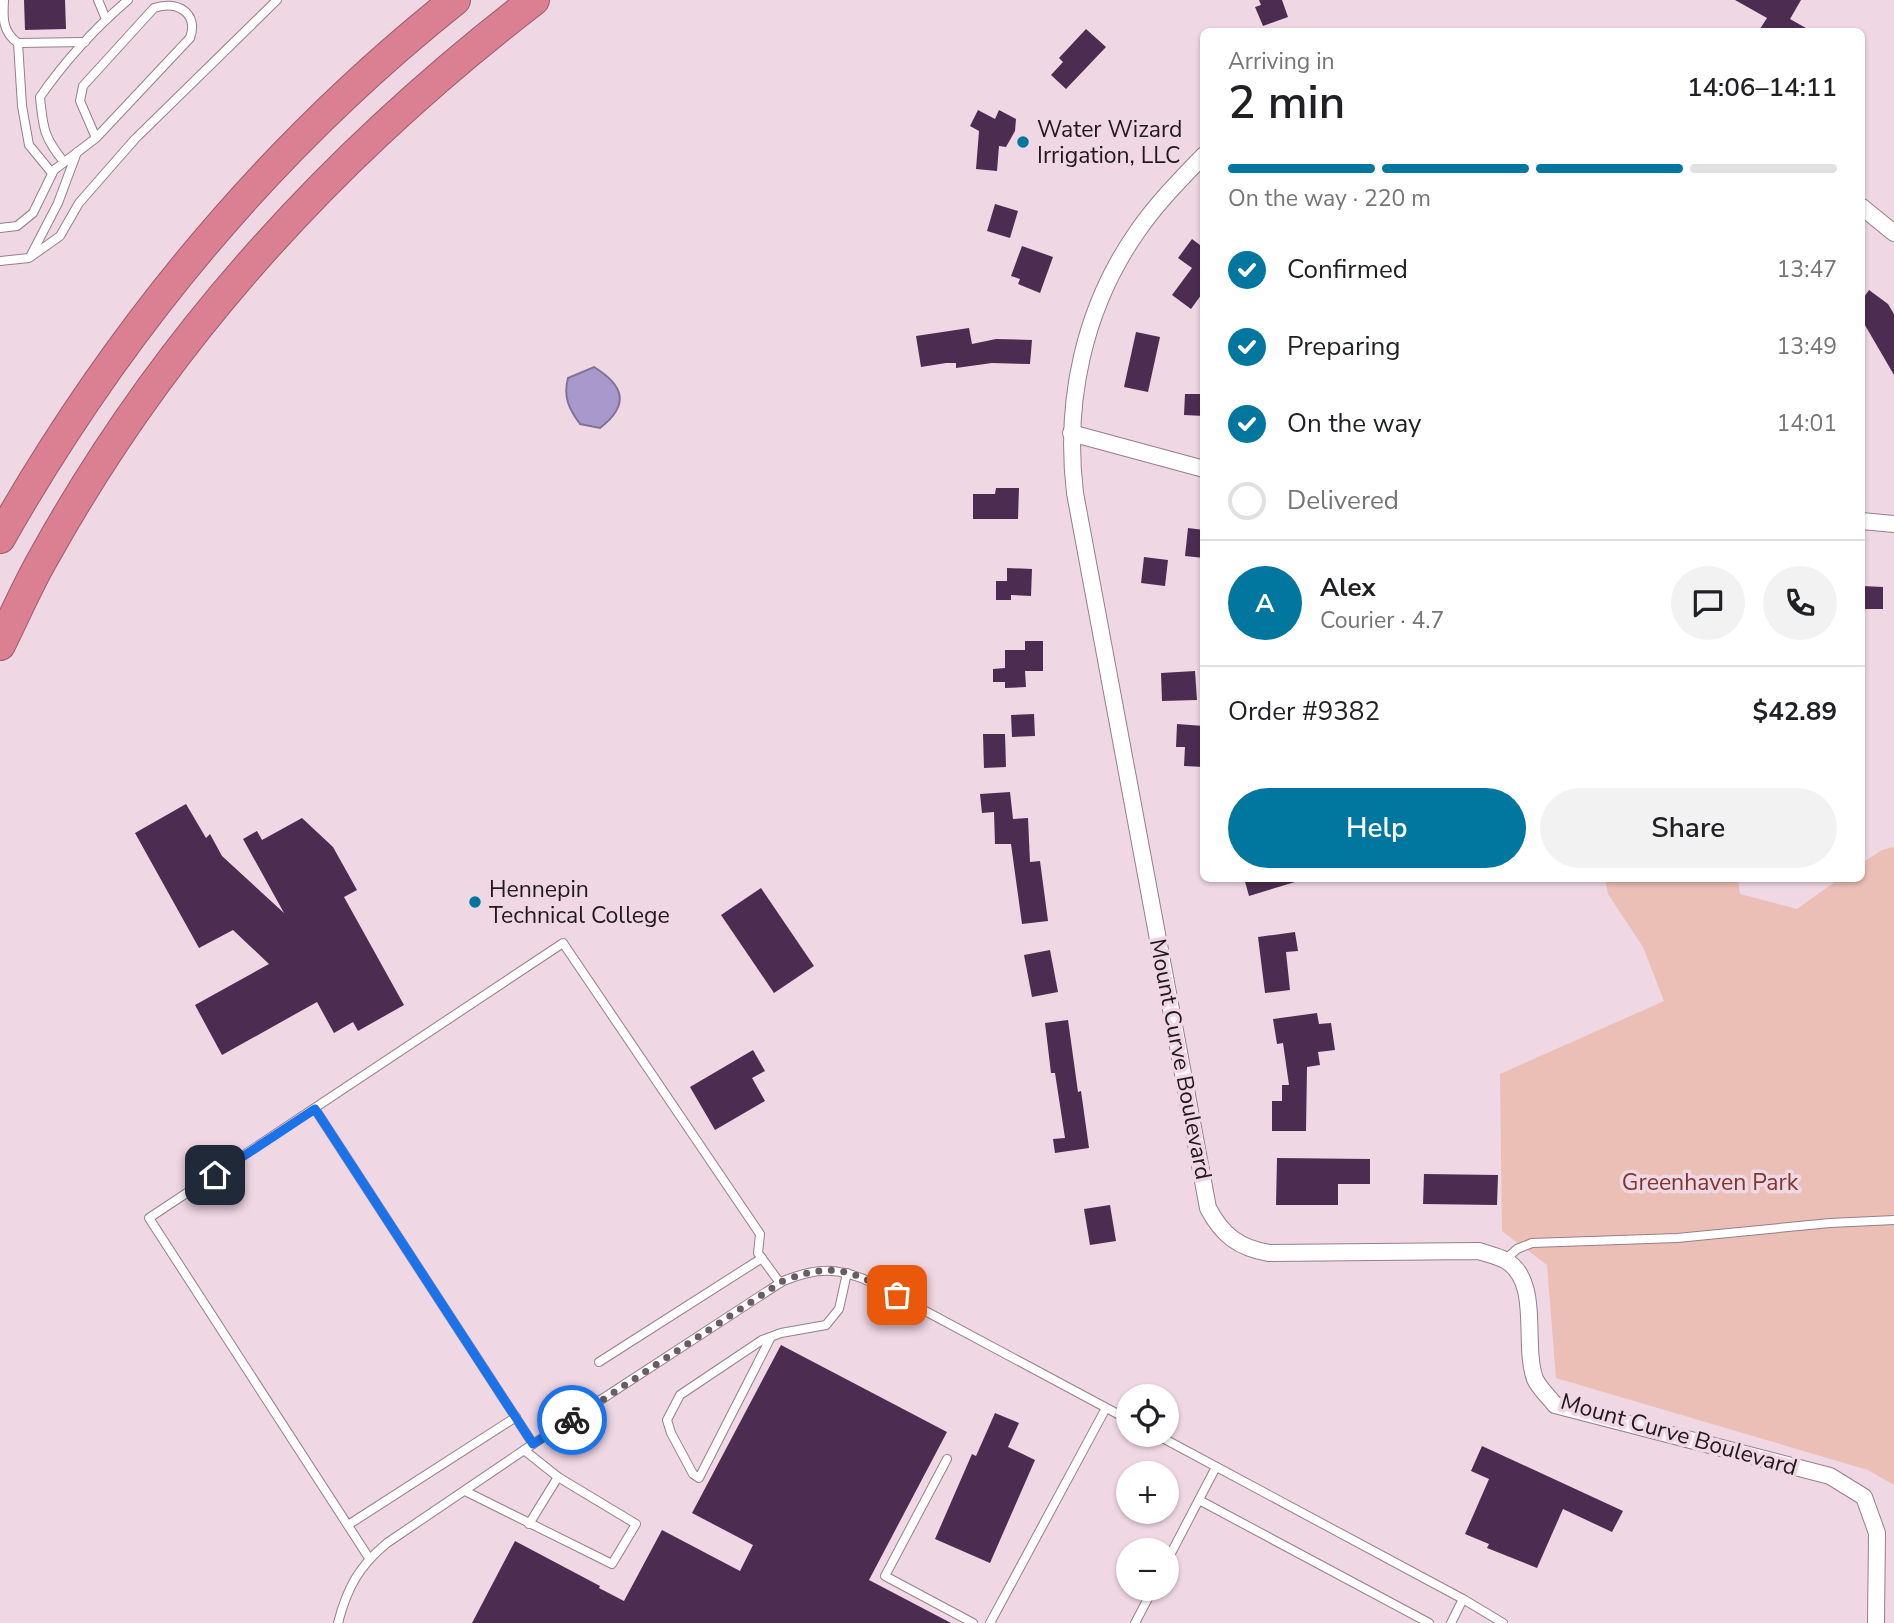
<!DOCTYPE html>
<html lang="en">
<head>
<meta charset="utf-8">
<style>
	:root { --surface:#fff; --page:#f2f2f2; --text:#202124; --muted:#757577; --line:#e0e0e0; --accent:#0177a0 }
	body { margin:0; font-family:"Nunito Sans",sans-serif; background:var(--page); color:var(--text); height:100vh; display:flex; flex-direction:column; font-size:26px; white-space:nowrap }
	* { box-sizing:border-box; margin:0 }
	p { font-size:23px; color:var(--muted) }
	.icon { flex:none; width:38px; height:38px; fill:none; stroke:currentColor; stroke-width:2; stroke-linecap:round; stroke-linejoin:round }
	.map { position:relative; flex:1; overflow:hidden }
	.panel { position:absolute; left:1200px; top:28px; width:665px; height:854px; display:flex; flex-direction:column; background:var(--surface); border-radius:10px; box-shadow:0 2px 5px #0004 }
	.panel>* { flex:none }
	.tools { position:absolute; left:1116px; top:1384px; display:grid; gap:14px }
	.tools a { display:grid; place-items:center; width:63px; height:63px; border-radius:50%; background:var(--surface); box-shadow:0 2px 5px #0004; font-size:35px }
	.pin { position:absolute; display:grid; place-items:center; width:60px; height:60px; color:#fff; margin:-30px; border-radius:14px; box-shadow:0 4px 10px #0006 }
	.courier { position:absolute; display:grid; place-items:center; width:70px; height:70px; margin:-35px; border:5px solid #1a73e8; border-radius:50%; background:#fff; color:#222; box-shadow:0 2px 9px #0007 }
	.headline em { font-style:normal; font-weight:600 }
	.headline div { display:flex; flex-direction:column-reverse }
	.headline { display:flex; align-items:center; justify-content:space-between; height:119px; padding:0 28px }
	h1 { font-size:46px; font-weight:600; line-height:52px }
	.bar { display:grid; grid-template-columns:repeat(4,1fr); gap:10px 7px; align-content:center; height:84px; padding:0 28px }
	.bar i { height:9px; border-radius:5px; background:var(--line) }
	.bar .selected { background:var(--accent) }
	.bar p { grid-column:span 4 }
	.line { display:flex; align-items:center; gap:18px; padding:0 28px; border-top:2px solid var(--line) }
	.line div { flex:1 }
	.round { display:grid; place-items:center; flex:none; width:74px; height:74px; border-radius:37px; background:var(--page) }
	ol { padding:0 28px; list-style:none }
	li { display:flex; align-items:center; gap:21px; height:77px }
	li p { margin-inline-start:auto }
	li .icon { padding:7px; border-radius:50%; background:var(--accent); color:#fff; stroke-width:4 }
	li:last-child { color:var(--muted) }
	li i { width:38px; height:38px; border:4px solid var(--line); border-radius:50% }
	.action { display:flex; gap:14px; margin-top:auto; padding:14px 28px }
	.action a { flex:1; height:80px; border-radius:42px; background:var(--accent); color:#fff; font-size:28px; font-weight:600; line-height:80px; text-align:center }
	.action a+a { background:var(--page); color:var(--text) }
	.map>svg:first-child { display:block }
	.green { fill:#ebbeb6 }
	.water { fill:#a998cb; stroke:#807297; stroke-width:2 }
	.building { fill:#4d2c52 }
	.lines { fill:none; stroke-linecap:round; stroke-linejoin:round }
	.service-casing { stroke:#957f8b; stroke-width:10 }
	.minor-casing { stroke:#957f8b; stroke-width:18 }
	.motorway-casing { stroke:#9a5b69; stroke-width:32 }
	.service { stroke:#fff; stroke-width:8 }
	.minor { stroke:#fff; stroke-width:16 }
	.motorway { stroke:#db7f92; stroke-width:30 }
	.done { stroke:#695c63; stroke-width:7; stroke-dasharray:0 12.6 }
	.route { stroke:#1a73e8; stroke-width:9 }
	.poi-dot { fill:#0177a0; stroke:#f0d7e4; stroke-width:2.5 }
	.labels { text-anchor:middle; stroke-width:7; stroke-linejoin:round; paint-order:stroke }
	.poi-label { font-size:23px; fill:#21191d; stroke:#f0d7e4; text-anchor:start }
	.street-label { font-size:23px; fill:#21191d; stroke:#f0d7e4 }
	.park-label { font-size:23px; fill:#81362c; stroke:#f0d7e4 }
</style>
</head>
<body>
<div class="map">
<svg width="1894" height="1623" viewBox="0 0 1894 1623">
	<rect width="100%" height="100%" fill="#f0d7e4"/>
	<polygon class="green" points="1894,847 1894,1485 1868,1470 1556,1378 1547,1265 1502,1231 1500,1074 1664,1001 1643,947 1608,894 1605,879 1738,879 1740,894 1797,909 1839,879 1862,878 1862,863 1882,850"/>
	<path class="water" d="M594,367c29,18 37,37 6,61l-20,-4c-11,-15 -17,-27 -12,-46z"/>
	<g class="building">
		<polygon points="24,0 65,0 66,29 25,30"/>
		<polygon points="1259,0 1282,0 1288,17 1263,26 1255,7 1261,5"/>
		<polygon points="1735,0 1801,0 1790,19 1813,32 1758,32 1767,18"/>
		<polygon points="1086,29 1106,47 1066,89 1051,75 1063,62 1059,58"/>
		<polygon points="978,110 995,119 999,110 1016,119 1015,131 1006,147 999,146 997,171 976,169 979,131 970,126"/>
		<polygon points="995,204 1018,211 1010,238 987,231"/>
		<polygon points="1192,239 1204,248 1204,291 1191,309 1172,295 1192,268 1178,258"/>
		<polygon points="1022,246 1053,257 1040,293 1018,284 1020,279 1011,276"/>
		<polygon points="1869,290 1888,304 1894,314 1894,375 1862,320 1862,300"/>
		<polygon points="969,328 972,344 996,339 1032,340 1030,364 992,363 956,368 956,363 946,363 921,367 916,336"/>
		<polygon points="1136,332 1160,337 1148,392 1124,387"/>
		<polygon points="1185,394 1204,394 1204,416 1184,415"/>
		<polygon points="996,488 1019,488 1018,519 973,519 973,494 995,494"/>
		<polygon points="1188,528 1204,530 1204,558 1185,556"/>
		<polygon points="1144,557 1168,560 1165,586 1141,583"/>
		<polygon points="1007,568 1032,569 1031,596 1011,595 1011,600 996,600 996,581 1007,581"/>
		<polygon points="1862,586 1883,587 1883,609 1862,609"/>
		<polygon points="1025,641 1043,641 1043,671 1025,671 1026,687 1005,688 1005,682 993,682 993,669 1005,668 1005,650 1025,650"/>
		<polygon points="1195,671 1197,700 1162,701 1161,673"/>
		<polygon points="1034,714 1035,736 1012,737 1011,715"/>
		<polygon points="1177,724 1204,726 1204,767 1184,766 1185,747 1176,747"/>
		<polygon points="983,734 1005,734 1006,767 984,768"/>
		<polygon points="1010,792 1013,819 1028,818 1030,862 1040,861 1048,921 1022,924 1011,844 995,844 994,812 982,813 980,794"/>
		<polygon points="186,804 206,838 210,834 222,856 284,913 243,839 257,831 262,840 302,818 333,847 357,890 344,897 404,1005 358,1031 353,1022 334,1033 317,1002 222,1055 195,1005 269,964 233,930 199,948 135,833"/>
		<polygon points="1244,878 1295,878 1295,882 1249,896"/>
		<polygon points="761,888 814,966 774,993 721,915"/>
		<polygon points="1295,932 1298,951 1286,952 1290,990 1265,993 1258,937"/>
		<polygon points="1050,950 1058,992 1032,997 1024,955"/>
		<polygon points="1317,1013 1319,1024 1331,1023 1335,1050 1318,1052 1320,1065 1307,1067 1306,1131 1272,1131 1272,1101 1282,1101 1282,1085 1289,1085 1283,1043 1277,1044 1273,1019"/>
		<polygon points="1068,1020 1078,1092 1081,1091 1089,1148 1055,1153 1053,1139 1065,1138 1055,1073 1051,1073 1045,1023"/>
		<polygon points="753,1050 765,1071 752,1078 765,1101 715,1130 690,1087"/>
		<polygon points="1277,1158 1370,1159 1370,1184 1338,1184 1338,1205 1276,1205"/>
		<polygon points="1424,1174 1498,1175 1497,1205 1423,1204"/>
		<polygon points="1110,1205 1116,1241 1090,1245 1084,1209"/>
		<polygon points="781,1345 947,1432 869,1580 951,1623 472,1623 515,1541 600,1586 599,1588 624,1601 662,1530 740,1571 753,1545 692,1513"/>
		<polygon points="995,1413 1019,1423 1008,1447 1035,1460 990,1563 935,1539 972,1454 976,1456"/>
		<polygon points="1482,1446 1623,1511 1612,1532 1563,1509 1537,1568 1487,1548 1489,1544 1465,1534 1489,1479 1471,1471"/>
	</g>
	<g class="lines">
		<defs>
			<g id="service">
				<path d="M4,0c-1,17 -2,32 14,43l4,63 7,39 23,28"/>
				<polyline points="98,0 106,19"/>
				<polyline points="18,43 85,42"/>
				<path d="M64,162c-20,-24 -21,-34 -24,-65 25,-36 54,-68 88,-97"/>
				<path d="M0,228l17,-2 16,-13 21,-43 42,-32 94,-100c9,-25 -13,-38 -36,-30l-71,78 -3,15 16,37"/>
				<polyline points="31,255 58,203 77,152"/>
				<polyline points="0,261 29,258 60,236 79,203 135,139 277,0"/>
				<polyline points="315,1109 533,1444"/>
				<polyline points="1505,1260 1517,1249 1532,1243 1677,1238 1830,1223 1894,1220"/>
				<polyline points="771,1337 699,1478 693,1474 671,1433 667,1420 680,1395 762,1340 781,1333 826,1325 839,1309 847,1273"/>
				<polyline points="599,1362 762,1258"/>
				<polyline points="1157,1435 1463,1599 1503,1623"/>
				<polyline points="947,1459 885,1576 973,1623"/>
				<polyline points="465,1491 612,1564 636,1524 558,1477 524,1450"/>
				<polyline points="1199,1500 1429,1623"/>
				<polyline points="529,1524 558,1477"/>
				<polyline points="348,1525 516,1417"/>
				<polyline points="369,1558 149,1218 563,943 760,1234 758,1253 780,1283"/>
				<polyline points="1167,1561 1216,1467"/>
				<path d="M338,1623c9,-35 21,-57 49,-80l146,-99 250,-163c35,-14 55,-14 90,2l256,137"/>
				<polyline points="990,1623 1106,1408"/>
				<polyline points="1135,1623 1153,1589"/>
				<polyline points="1451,1623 1463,1599"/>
			</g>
			<g id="minor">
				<path d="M1204,155c-23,24 -48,49 -67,77 -53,76 -73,169 -62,261l133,715c14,27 31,40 61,45l210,-2c8,3 18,5 26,9 37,21 17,83 30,119 4,9 14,18 20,26l275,71 34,21 13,36 -1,90"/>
				<polyline points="1862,207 1894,233"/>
				<polyline points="1071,433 1204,469"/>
				<polyline points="1862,521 1894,524"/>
			</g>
			<g id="motorway">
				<path d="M0,538c118,-208 268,-389 455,-538"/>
				<path d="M0,645c15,-30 28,-61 45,-90 122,-220 290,-402 489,-555"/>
			</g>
		</defs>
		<use href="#service" class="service-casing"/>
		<use href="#minor" class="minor-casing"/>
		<use href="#motorway" class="motorway-casing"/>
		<use href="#service" class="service"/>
		<use href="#minor" class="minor"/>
		<use href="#motorway" class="motorway"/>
	</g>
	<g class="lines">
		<path class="done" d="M572,1420l211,-139c51,-20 68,-10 114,14"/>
		<polyline class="route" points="215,1175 315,1109 533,1444 572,1420"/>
	</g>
	<g class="poi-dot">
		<circle cx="1023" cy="142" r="7"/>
		<circle cx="475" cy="902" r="7"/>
	</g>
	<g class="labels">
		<g class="poi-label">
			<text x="1037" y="137">Water Wizard<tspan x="1037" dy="26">Irrigation, LLC</tspan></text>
			<text x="489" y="897">Hennepin<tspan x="489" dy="26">Technical College</tspan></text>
		</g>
		<g class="street-label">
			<text transform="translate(1181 1059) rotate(79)" y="8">Mount Curve Boulevard</text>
			<text transform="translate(1679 1434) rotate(16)" y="8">Mount Curve Boulevard</text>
		</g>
		<g class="park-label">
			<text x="1710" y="1190">Greenhaven Park</text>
		</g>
	</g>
</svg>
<div class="tools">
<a><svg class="icon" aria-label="locate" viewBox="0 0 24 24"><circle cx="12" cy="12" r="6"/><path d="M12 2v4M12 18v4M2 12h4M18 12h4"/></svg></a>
<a>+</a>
<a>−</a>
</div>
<div class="pin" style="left:897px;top:1295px;background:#ea580c"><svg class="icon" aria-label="bag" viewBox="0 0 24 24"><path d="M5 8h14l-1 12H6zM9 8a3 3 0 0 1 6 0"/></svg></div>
<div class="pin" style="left:215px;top:1175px;background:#1f2937"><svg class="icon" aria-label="home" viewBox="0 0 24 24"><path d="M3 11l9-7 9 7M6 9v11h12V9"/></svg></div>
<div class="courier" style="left:572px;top:1420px"><svg class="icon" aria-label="bike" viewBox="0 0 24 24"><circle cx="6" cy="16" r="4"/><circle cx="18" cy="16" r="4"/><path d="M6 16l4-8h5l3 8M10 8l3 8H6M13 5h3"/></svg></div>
<section class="panel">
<div class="headline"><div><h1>2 min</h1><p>Arriving in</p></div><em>14:06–14:11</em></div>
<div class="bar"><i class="selected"></i><i class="selected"></i><i class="selected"></i><i></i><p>On the way · 220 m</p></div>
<ol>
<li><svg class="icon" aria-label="check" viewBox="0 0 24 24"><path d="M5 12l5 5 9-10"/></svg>Confirmed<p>13:47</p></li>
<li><svg class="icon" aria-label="check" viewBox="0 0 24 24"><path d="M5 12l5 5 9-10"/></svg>Preparing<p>13:49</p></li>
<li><svg class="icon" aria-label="check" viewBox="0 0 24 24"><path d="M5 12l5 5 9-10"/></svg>On the way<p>14:01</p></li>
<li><i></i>Delivered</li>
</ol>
<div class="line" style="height:126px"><b class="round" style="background:var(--accent);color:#fff">A</b><div><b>Alex</b><p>Courier · 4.7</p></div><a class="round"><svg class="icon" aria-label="chat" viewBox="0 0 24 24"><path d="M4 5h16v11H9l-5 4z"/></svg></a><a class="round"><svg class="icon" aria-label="phone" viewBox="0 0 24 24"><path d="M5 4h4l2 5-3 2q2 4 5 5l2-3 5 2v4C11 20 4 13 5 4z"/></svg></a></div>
<div class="line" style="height:91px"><div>Order #9382</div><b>$42.89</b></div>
<div class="action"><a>Help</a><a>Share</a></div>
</section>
</div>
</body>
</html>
